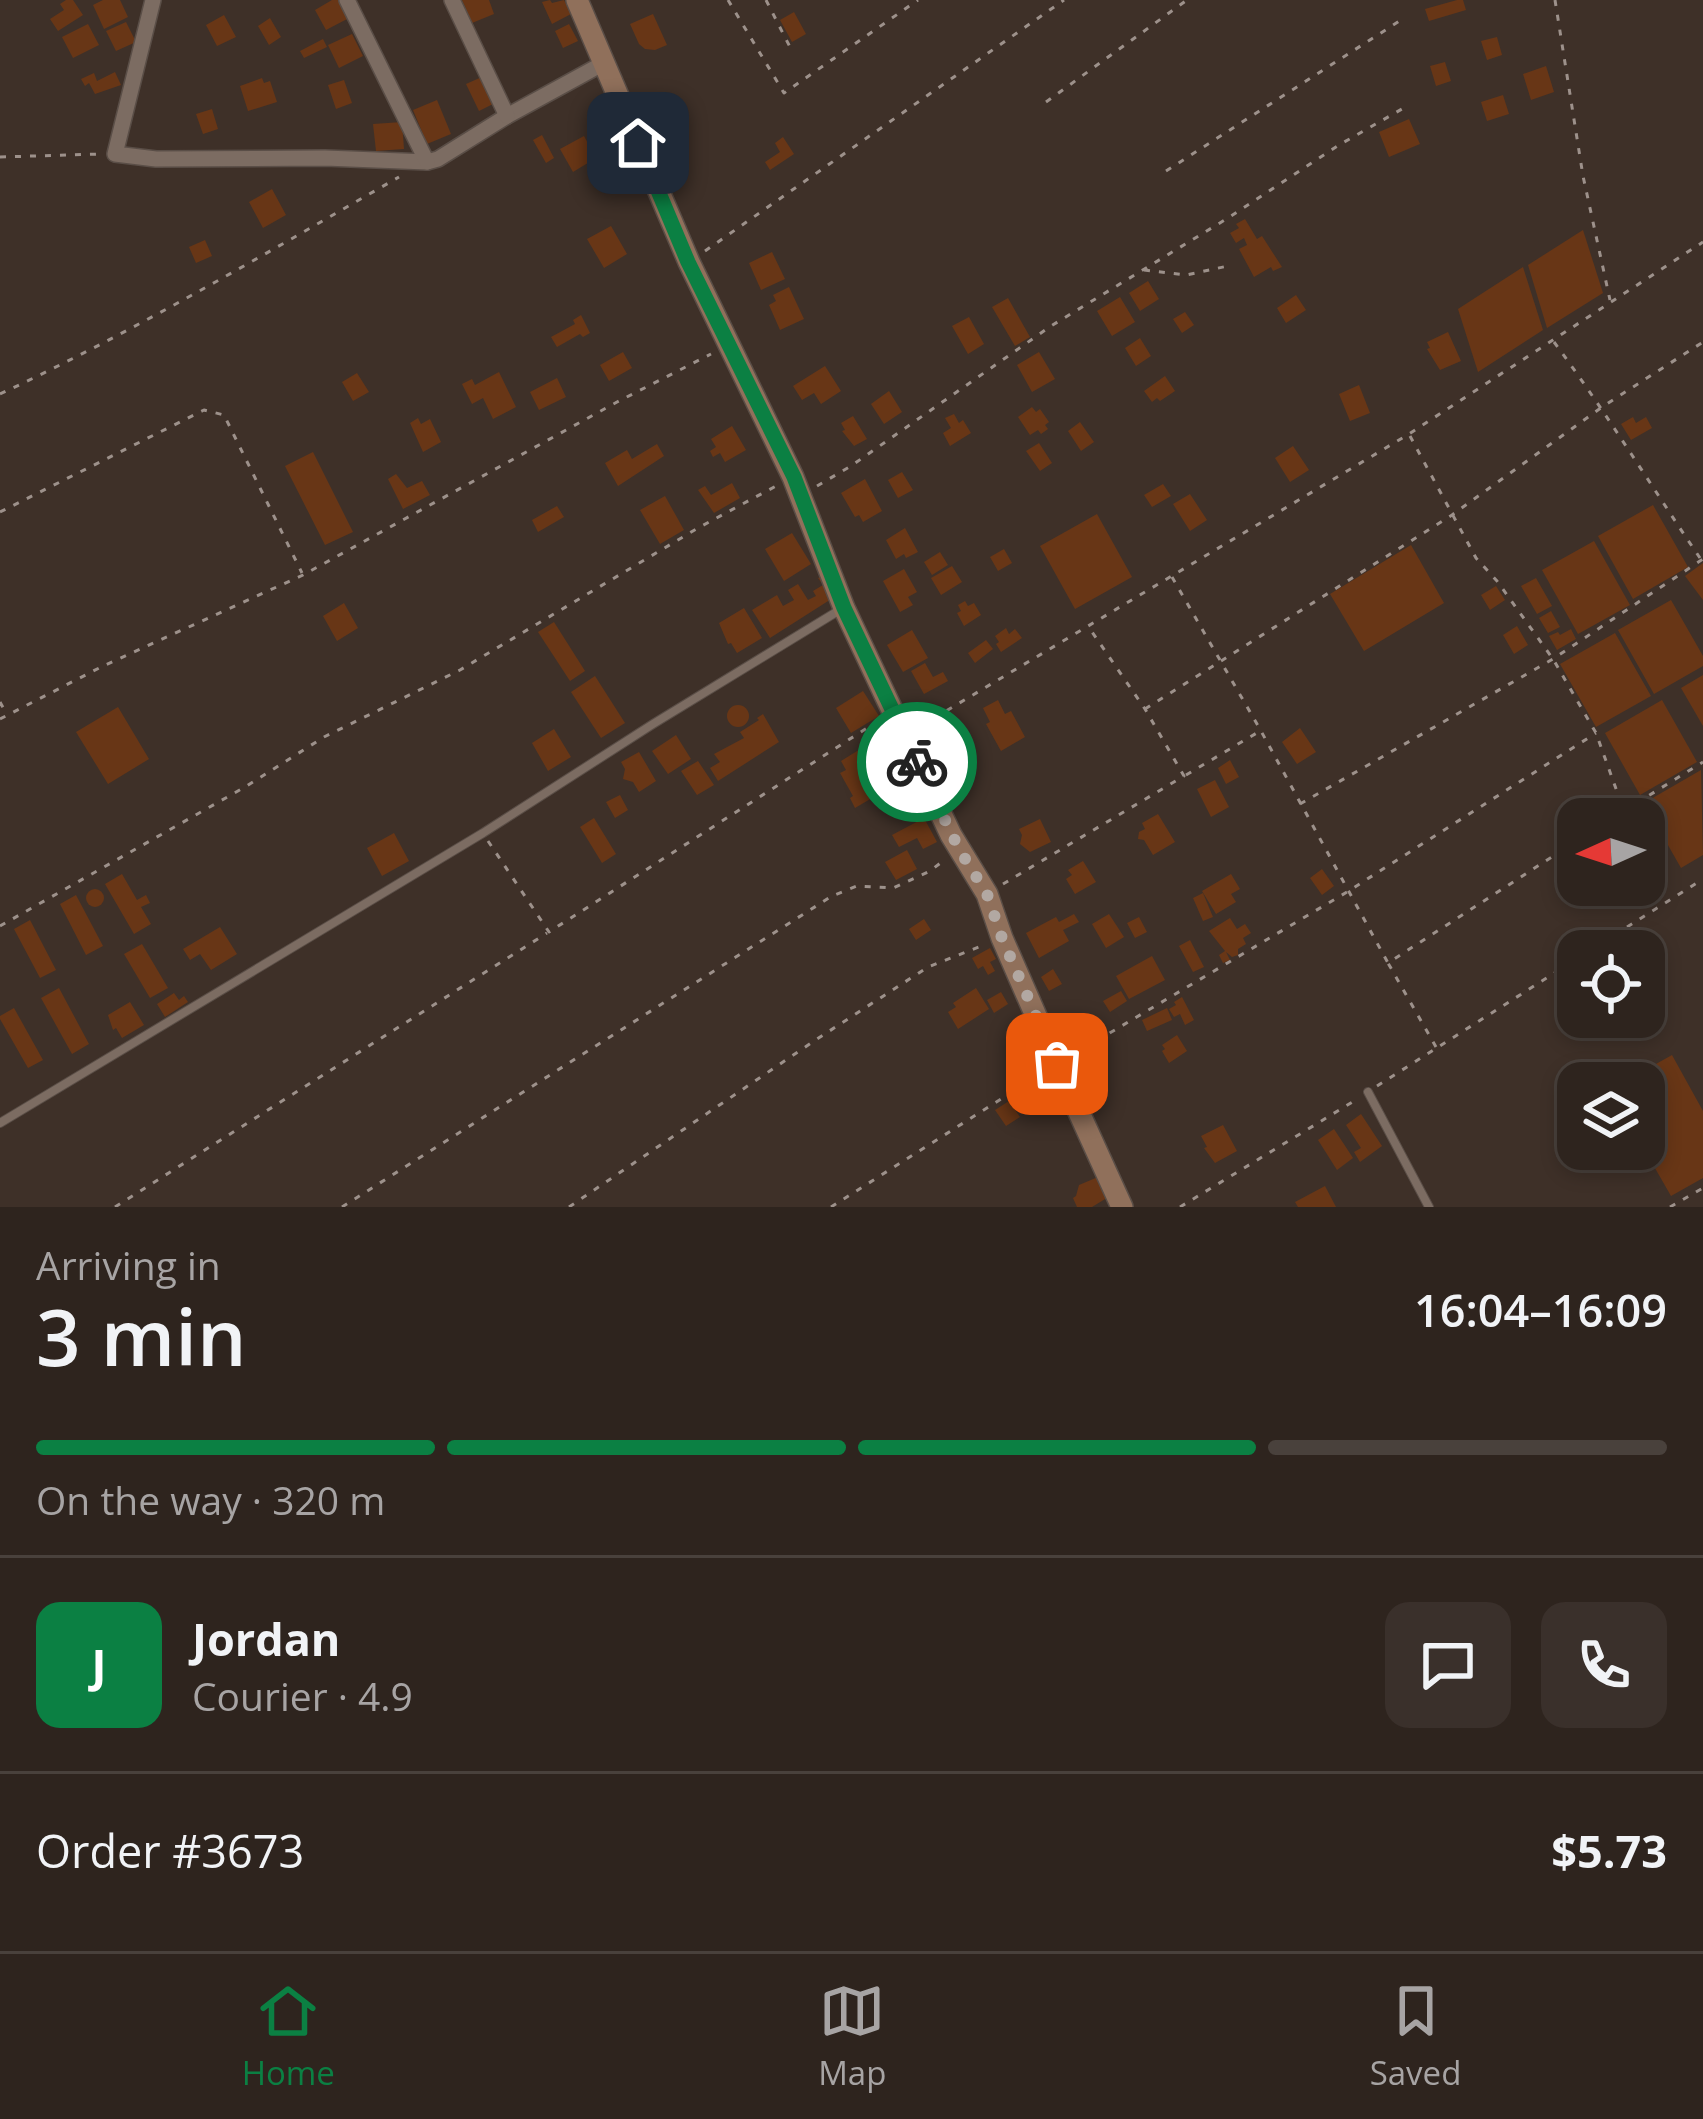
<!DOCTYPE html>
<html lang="en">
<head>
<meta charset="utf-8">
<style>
	:root { --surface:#2e241e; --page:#3a302b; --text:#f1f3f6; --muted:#a7a4a4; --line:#49413c; --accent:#0b8043 }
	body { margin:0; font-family:"Open Sans",sans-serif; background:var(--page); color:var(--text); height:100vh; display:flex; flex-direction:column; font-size:45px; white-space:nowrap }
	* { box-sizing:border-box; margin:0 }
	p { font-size:39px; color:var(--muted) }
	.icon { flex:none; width:66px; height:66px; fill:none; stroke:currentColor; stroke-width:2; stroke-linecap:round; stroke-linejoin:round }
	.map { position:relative; height:1207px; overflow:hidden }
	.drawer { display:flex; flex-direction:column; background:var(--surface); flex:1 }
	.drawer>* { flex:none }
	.needle { width:78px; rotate:267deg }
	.tools { position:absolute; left:1557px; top:798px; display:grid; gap:24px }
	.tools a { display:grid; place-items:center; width:108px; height:108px; border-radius:24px; background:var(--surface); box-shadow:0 6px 18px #0003,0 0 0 3px var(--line); font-size:60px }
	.pin { position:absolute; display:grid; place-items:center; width:102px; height:102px; color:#fff; margin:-51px; border-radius:24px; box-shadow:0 6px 18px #0006 }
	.courier { position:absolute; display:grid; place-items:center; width:120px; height:120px; margin:-60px; border:9px solid #0b8043; border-radius:50%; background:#fff; color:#222; box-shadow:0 3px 15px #0007 }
	.headline em { font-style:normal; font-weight:600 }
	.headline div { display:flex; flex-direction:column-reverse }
	.headline { display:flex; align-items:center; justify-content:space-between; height:204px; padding:0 36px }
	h1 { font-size:78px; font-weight:600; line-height:90px }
	.bar { display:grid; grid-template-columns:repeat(4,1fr); gap:18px 12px; align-content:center; height:144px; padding:0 36px }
	.bar i { height:15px; border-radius:9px; background:var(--line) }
	.bar .selected { background:var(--accent) }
	.bar p { grid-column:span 4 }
	.line { display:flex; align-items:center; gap:30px; padding:0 36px; border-top:3px solid var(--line) }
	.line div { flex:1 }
	.round { display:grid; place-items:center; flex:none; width:126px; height:126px; border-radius:24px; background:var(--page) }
	.menu { display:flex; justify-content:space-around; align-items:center; height:168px; border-top:3px solid var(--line); background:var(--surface); font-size:33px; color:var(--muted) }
	.menu a { display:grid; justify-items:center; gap:6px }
	.menu .selected { color:var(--accent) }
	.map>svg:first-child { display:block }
	.building { fill:#683616 }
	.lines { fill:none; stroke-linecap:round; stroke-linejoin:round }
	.lane-casing { stroke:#5a4e47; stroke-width:10 }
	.street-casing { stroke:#5a4e47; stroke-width:18 }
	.secondary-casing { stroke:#5a4e47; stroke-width:24 }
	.path { stroke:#9d918b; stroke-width:3; stroke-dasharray:6 9; stroke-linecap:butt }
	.lane { stroke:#7c6c62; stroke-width:8 }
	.street { stroke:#7c6c62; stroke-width:15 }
	.secondary { stroke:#90705b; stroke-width:21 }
	.done { stroke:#b2a8a2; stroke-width:12; stroke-dasharray:0 21.6 }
	.route { stroke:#0b8043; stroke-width:15 }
</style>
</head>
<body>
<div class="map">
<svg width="1703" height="1207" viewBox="0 0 1703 1207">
	<rect width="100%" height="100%" fill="#3e3028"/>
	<g class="building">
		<polygon points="66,0 73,0 83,15 58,31 50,19 64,10 60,4"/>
		<polygon points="103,0 120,0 128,17 104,29 93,5"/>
		<polygon points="332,0 339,0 349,18 326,30 315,10"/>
		<polygon points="462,0 489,0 494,14 472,23"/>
		<polygon points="550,0 552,3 564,0 571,14 552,24 542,2"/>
		<polygon points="1457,0 1463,0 1466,10 1429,21 1425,9"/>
		<polygon points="794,12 806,34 792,42 780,20"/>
		<polygon points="653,14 667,45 655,50 645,49 639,44 630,24"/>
		<polygon points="224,15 236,37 217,46 206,25"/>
		<polygon points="270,18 281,37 269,45 258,26"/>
		<polygon points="126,22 136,42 116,51 106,31"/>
		<polygon points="88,24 99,45 73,58 62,37"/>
		<polygon points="569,24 578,41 563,48 555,31"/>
		<polygon points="352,34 363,56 339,68 328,45"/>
		<polygon points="1497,37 1502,55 1487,60 1481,41"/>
		<polygon points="323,39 327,47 304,58 300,51"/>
		<polygon points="1445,62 1451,81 1436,86 1430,66"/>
		<polygon points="1546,66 1554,92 1531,100 1523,74"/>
		<polygon points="115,72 121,85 95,94 89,83 85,86 81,79 94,73 97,81"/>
		<polygon points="484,76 497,102 479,111 466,84"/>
		<polygon points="262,78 264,83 270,81 277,102 248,111 240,86"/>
		<polygon points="344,80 352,103 336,109 328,85"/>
		<polygon points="1503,95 1509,114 1487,121 1481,102"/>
		<polygon points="675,96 688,124 663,136 650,108"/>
		<polygon points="437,100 451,134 427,144 413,110"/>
		<polygon points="212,109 218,129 203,134 196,114"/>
		<polygon points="1409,119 1420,144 1389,157 1379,132"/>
		<polygon points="402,122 404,149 376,151 373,124"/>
		<polygon points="542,135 554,158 546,163 533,140"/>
		<polygon points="584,136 596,158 573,172 560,149"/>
		<polygon points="783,137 794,154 770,170 765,162 780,152 775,143"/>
		<polygon points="272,189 286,215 263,228 249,202"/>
		<polygon points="1245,219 1257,239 1262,236 1282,267 1273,271 1271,267 1254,277 1239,249 1247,245 1244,238 1236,243 1230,233 1239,228 1236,224"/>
		<polygon points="611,226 627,254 604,268 587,239"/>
		<polygon points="1583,230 1603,293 1547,328 1528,265"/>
		<polygon points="205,240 212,256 196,263 189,247"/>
		<polygon points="772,252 785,279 761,290 749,263"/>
		<polygon points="1523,267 1543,330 1478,372 1458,309"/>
		<polygon points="1148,281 1159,299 1140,311 1129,293"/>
		<polygon points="789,287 804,319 780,330 769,305 776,301 773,295"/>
		<polygon points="1296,295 1306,310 1286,323 1277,308"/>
		<polygon points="1120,297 1135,322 1112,336 1097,311"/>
		<polygon points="1008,298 1030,337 1015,346 992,307"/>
		<polygon points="1185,312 1194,325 1182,333 1173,319"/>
		<polygon points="581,315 590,333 583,337 580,334 557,347 551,337 575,324 573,320"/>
		<polygon points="969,317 984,344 968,354 952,326"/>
		<polygon points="1448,332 1461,361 1440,370 1427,349 1430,348 1427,342"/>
		<polygon points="1140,338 1151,356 1136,366 1125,348"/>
		<polygon points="623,352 632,368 609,381 600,365"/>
		<polygon points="1039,352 1055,379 1032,392 1017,365"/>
		<polygon points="825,366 841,391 821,404 814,393 802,400 793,386"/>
		<polygon points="499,372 516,407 493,419 483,398 472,404 462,384 472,379 475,385"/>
		<polygon points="357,373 369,392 353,401 342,382"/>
		<polygon points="1165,376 1175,391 1160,401 1157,398 1152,402 1144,391"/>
		<polygon points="557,378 566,397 539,410 530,392"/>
		<polygon points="1359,385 1370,413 1350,421 1339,394"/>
		<polygon points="889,391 902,412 884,424 871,404"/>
		<polygon points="1032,407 1036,412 1040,409 1049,422 1045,425 1048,429 1041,434 1038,430 1030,435 1018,417"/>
		<polygon points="954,414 959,423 963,420 971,433 950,446 943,433 951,428 945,418"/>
		<polygon points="853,416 867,439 854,446 842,431 845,430 841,423"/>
		<polygon points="1633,417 1636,423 1646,417 1652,428 1631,440 1621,424"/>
		<polygon points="418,418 421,424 430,419 441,442 423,452 410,423"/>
		<polygon points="1080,422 1094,442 1081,451 1068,431"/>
		<polygon points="732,426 746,450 725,462 720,453 713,457 710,451 716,447 711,439"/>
		<polygon points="1039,443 1052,463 1040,471 1026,451"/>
		<polygon points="657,444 664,456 618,486 605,463 627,450 632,459"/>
		<polygon points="1293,446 1309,470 1290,482 1275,458"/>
		<polygon points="313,452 353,532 325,545 285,466"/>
		<polygon points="902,472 913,490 898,498 888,480"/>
		<polygon points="396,474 407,488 422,481 430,495 403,509 388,479"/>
		<polygon points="865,479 882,511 863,522 859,515 855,517 841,493"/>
		<polygon points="732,483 740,498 714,513 698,490 705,486 711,495"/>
		<polygon points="1163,484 1171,496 1152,507 1144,495"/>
		<polygon points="1190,494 1207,520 1190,531 1173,504"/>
		<polygon points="665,496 684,530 660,544 640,510"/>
		<polygon points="1653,505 1688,567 1633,599 1598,536"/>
		<polygon points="557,506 564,517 538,532 532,520"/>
		<polygon points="1097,514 1132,577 1075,609 1040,546"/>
		<polygon points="905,528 918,552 906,558 904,554 896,559 886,540"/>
		<polygon points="792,533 811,564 784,581 765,549"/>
		<polygon points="1594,541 1630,605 1578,634 1542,570"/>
		<polygon points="1411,545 1444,603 1364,651 1330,594"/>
		<polygon points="1004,549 1012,563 998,571 990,557"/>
		<polygon points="940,552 948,565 932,575 924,562"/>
		<polygon points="1703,563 1703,600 1685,576"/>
		<polygon points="952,566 962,582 941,595 931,578"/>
		<polygon points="904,569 917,592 908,597 913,605 900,612 883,581"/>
		<polygon points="823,576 836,596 770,638 752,610 777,595 783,606 794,600 788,590 798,584 808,600 816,596 813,591 823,585 818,578"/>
		<polygon points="1536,578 1552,606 1537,614 1521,586"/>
		<polygon points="1496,586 1505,600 1490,610 1481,595"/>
		<polygon points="1671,600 1703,656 1703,666 1654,694 1618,630"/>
		<polygon points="965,601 968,606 974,603 981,615 964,626 957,613 961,611 958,605"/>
		<polygon points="344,603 358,628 337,641 323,616"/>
		<polygon points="744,608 762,638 737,653 731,643 728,644 719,623"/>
		<polygon points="1551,611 1560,627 1548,633 1539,618"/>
		<polygon points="554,622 585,671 570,681 538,632"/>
		<polygon points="1517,626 1528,645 1514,654 1503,635"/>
		<polygon points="1006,628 1009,634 1015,629 1022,638 1001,652 996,644 999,642 995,636"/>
		<polygon points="1571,629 1576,639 1557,650 1549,636 1558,632 1560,635"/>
		<polygon points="912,630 928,658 903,672 887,645"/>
		<polygon points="1615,633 1651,696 1596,727 1560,664"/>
		<polygon points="986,640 993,649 975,663 968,653"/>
		<polygon points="925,663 933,677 943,672 948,681 924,694 911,671"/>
		<polygon points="1703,675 1703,726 1681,688"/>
		<polygon points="595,676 625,723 601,738 571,692"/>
		<polygon points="863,691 879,716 851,733 836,708"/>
		<polygon points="998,700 1005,714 1011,711 1025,737 1001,751 986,724 990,722 983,708"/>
		<polygon points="1662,700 1697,762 1640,795 1605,733"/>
		<circle cx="738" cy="716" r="11"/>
		<polygon points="118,707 149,759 108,784 76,732"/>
		<polygon points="763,714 779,742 718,781 710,768 720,762 714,754 744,738 740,732 759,720 757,718"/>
		<polygon points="880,726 893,742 886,746 902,772 885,782 889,788 855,808 850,798 853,796 840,773 846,770 841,761 870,743 865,734"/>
		<polygon points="1300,728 1316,752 1297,764 1282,742"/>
		<polygon points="554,729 571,757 548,771 532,743"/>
		<polygon points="676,735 691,759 668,774 652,751"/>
		<polygon points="639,752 656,781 639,792 633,782 623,779 625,769 621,762"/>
		<polygon points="1230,760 1239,777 1226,784 1218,768"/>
		<polygon points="698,761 714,785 697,795 681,771"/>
		<polygon points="1701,770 1703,855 1681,868 1644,803"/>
		<polygon points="1215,780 1229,807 1211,817 1197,789"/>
		<polygon points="620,795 628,810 615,818 606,802"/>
		<polygon points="1158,814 1175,842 1153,855 1144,840 1138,839 1139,832 1145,829 1142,823"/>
		<polygon points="594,818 616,854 602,863 580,827"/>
		<polygon points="924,818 937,842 923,849 917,838 899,847 892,835"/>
		<polygon points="1040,819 1051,842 1030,852 1020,844 1022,835 1019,829"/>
		<polygon points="394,833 409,861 382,876 367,848"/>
		<polygon points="907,850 917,869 896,880 885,862"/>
		<polygon points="1083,861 1096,882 1075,894 1066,879 1072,875 1068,870"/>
		<polygon points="1322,869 1334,886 1322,895 1310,878"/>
		<polygon points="122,874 137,900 146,895 150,903 141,907 151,924 134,934 105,884"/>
		<polygon points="1231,874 1240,889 1231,894 1236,902 1216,914 1202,891"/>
		<circle cx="95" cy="898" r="9"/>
		<polygon points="1203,893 1213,917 1203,921 1193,898"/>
		<polygon points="76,895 103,946 86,955 60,904"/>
		<polygon points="1074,914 1079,922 1063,930 1069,941 1039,958 1026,933 1056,917 1059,922"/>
		<polygon points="1109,914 1124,937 1106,948 1092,924"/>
		<polygon points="1139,917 1147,932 1135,938 1127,923"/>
		<polygon points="1230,918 1237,929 1245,924 1251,933 1243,938 1246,944 1238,949 1238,955 1232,957 1226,952 1230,960 1223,963 1219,955 1225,951 1209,931"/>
		<polygon points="924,919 931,930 916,940 909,929"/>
		<polygon points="30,920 56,970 40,978 14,929"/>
		<polygon points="220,927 237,954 211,970 200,954 190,960 183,949"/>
		<polygon points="1190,940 1204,967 1193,972 1179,946"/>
		<polygon points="142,944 168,988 150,998 124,954"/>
		<polygon points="990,948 996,959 990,962 995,971 988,975 983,966 978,969 972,958"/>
		<polygon points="1152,956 1165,980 1129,999 1116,976"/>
		<polygon points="1053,969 1062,984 1049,991 1041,977"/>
		<polygon points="59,988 89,1044 72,1054 41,998"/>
		<polygon points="976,988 989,1009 958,1029 948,1012 956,1007 953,1003"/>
		<polygon points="1121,991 1127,1001 1110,1012 1103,1001"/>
		<polygon points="1001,992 1008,1004 994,1013 987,1000"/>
		<polygon points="174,993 179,1000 184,996 188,1002 165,1017 157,1004"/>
		<polygon points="1182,997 1194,1020 1185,1025 1180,1014 1174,1017 1169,1009 1176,1005 1174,1002"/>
		<polygon points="130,1002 144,1025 122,1038 116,1028 113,1030 108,1015"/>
		<polygon points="14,1008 43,1060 28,1068 0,1019 0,1016"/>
		<polygon points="1167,1008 1172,1020 1147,1031 1142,1020"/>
		<polygon points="1177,1035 1187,1051 1169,1063 1162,1051 1165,1049 1162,1045"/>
		<polygon points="1672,1055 1703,1111 1703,1178 1671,1196 1644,1149 1644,1083 1622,1083"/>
		<polygon points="1009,1101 1020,1117 1006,1126 995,1110"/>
		<polygon points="1361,1114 1382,1146 1360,1162 1354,1152 1361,1148 1346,1125"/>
		<polygon points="1223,1125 1237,1151 1215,1163 1204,1148 1207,1147 1201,1136"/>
		<polygon points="1334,1129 1353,1158 1337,1170 1318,1140"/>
		<polygon points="1098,1177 1110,1196 1092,1207 1077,1207 1073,1198 1076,1196 1079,1185"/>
		<polygon points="1325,1186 1336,1207 1298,1207 1295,1202"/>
	</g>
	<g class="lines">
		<defs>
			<g id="lane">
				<polyline points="1368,1092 1429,1207"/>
				<polyline points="0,1123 483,833 653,724 843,608"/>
			</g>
			<g id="street">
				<polyline points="153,0 115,154 156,159 325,158 427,162 438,159 507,116 604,63"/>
				<polyline points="347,0 427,162"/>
				<polyline points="452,0 507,116"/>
			</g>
			<polyline id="secondary" points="577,0 689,262 793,477 844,608 951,835 987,894 1002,938 1057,1064 1122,1207"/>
		</defs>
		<use href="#lane" class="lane-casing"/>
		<use href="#street" class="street-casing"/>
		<use href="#secondary" class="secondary-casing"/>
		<g class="path">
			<polyline points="728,0 784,93 918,0"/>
			<polyline points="766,0 791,49"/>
			<polyline points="1555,0 1583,176 1610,300"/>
			<polyline points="1046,102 1187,0"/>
			<polyline points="0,157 101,154"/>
			<polyline points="1166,171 1401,20"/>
			<polyline points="705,251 1064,0"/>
			<polyline points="1144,270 1186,275 1228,266"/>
			<path d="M1554,342c52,70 97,144 146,216"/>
			<path d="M0,394c137,-64 268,-142 399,-217"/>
			<polyline points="1410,436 1476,558 1497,581 1553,659 1596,733 1624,811"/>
			<polyline points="817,486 851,466 1051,326 1228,218 1339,145 1402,109"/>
			<polyline points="0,512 204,410 224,415 302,573"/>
			<polyline points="1172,577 1261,731 1388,963"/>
			<polyline points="0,702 6,713"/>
			<polyline points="1145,709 1452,515 1602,407 1703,342"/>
			<polyline points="0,719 103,666 303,575 617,402 711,354"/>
			<polyline points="921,726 1409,434 1703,242"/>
			<polyline points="1186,775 1260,731"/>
			<polyline points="1300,804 1553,659 1703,559"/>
			<polyline points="1611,819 1703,762"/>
			<polyline points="488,841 549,932 878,721"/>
			<polyline points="1003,884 1184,776 1145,709 1090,629"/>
			<polyline points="0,926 245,787 324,737 460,670 698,528 776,486"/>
			<polyline points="1589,951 1703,879"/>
			<polyline points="1436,1047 1388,963 1578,840"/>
			<polyline points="1071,1056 1347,892 1596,733"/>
			<polyline points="1377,1086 1578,958"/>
			<polyline points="115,1207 547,933"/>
			<polyline points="342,1207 832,896 857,886 893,888 930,871 943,861"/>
			<polyline points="569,1207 814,1041 928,967 984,945"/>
			<polyline points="831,1207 1042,1073"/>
			<polyline points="1180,1207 1359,1098"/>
			<polyline points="1670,1207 1703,1188"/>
		</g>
		<use href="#lane" class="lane"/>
		<use href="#street" class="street"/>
		<use href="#secondary" class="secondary"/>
	</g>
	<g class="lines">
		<polyline class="done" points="917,762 959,849 987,894 1002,938 1057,1064"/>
		<polyline class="route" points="638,143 688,262 794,477 844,608 917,762"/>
	</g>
</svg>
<div class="tools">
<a><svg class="needle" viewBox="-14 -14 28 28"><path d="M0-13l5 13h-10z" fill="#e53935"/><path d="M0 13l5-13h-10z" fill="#a7a4a4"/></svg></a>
<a><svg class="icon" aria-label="locate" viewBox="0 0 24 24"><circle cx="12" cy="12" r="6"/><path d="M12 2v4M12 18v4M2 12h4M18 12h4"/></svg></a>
<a><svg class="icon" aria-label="layers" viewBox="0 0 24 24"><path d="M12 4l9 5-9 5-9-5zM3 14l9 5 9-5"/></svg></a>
</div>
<div class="pin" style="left:1057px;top:1064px;background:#ea580c"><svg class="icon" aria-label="bag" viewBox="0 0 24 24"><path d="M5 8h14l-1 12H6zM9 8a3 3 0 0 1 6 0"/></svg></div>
<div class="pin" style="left:638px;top:143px;background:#1f2937"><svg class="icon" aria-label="home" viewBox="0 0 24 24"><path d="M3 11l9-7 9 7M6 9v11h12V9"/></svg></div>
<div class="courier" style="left:917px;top:762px"><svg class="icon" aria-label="bike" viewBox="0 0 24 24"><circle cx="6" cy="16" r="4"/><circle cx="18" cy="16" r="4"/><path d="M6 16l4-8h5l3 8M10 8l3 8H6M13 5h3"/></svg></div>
</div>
<section class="drawer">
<div class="headline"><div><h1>3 min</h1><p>Arriving in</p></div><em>16:04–16:09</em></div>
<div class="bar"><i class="selected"></i><i class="selected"></i><i class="selected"></i><i></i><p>On the way · 320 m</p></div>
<div class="line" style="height:216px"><b class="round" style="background:var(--accent);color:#fff">J</b><div><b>Jordan</b><p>Courier · 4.9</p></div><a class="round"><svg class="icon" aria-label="chat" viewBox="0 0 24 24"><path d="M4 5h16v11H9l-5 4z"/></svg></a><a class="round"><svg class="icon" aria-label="phone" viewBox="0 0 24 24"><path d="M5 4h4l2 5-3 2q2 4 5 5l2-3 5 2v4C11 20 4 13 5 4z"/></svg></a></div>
<div class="line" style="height:156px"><div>Order #3673</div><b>$5.73</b></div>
</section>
<nav class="menu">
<a class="selected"><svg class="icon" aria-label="home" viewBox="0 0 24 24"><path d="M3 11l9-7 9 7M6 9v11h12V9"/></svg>Home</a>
<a><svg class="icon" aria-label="map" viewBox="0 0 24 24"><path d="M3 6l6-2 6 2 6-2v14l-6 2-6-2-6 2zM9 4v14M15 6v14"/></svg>Map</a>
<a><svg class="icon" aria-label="saved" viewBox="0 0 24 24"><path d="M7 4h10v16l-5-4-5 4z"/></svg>Saved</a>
</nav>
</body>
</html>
